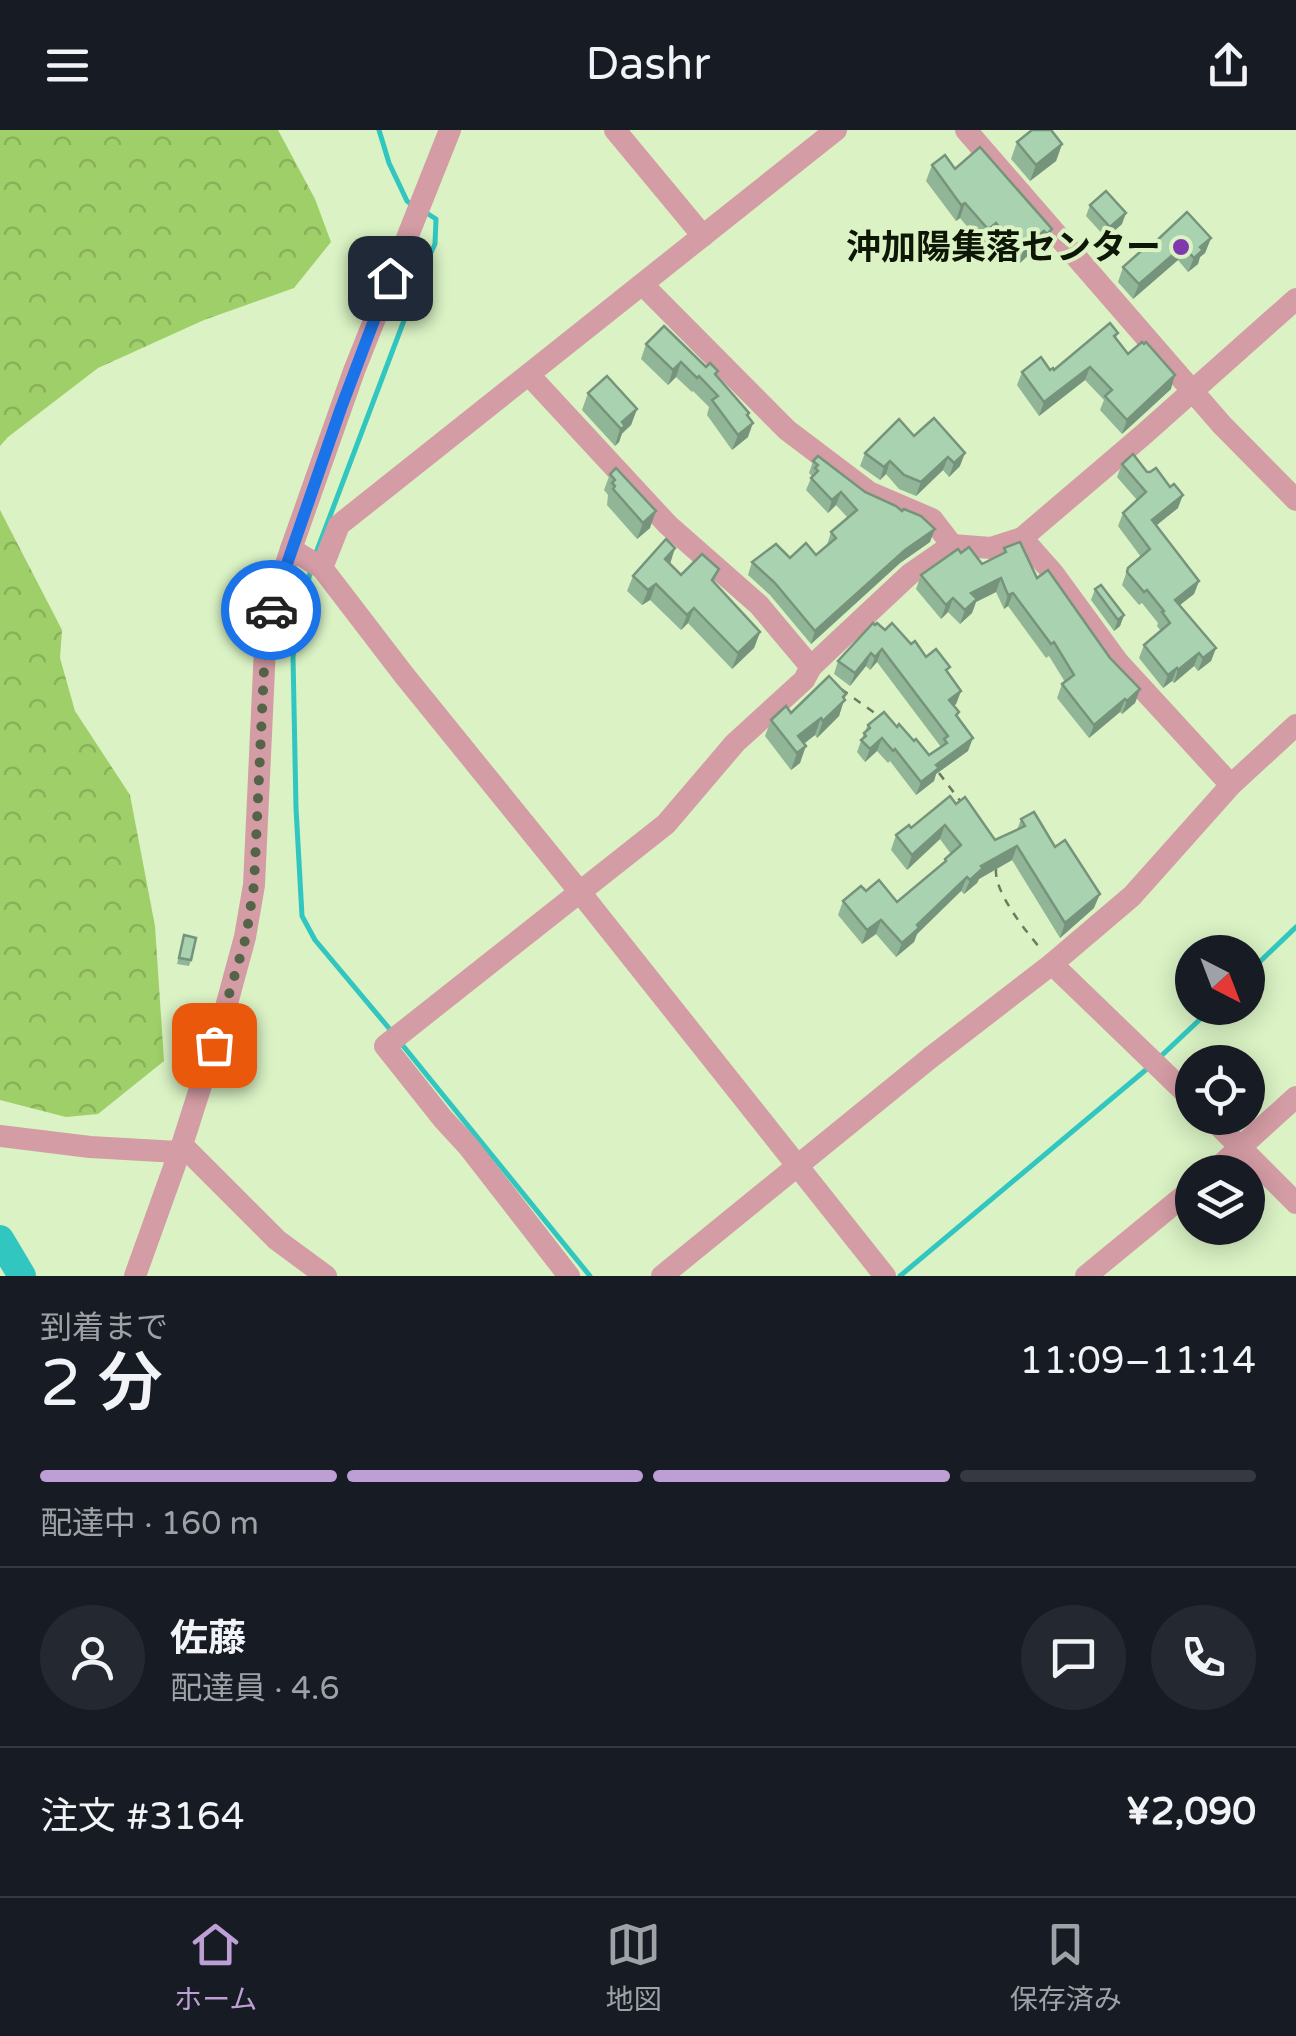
<!DOCTYPE html>
<html lang="ja">
<head>
<meta charset="utf-8">
<style>
	:root { --surface:#171b24; --page:#242831; --text:#f1f3f6; --muted:#9ea1a6; --line:#363941; --accent:#be9fd5 }
	body { margin:0; font-family:"Varela Round","Noto Sans JP",sans-serif; background:var(--page); color:var(--text); height:100vh; display:flex; flex-direction:column; font-size:38px; white-space:nowrap }
	* { box-sizing:border-box; margin:0 }
	p { font-size:32px; color:var(--muted) }
	.icon { flex:none; width:55px; height:55px; fill:none; stroke:currentColor; stroke-width:2; stroke-linecap:round; stroke-linejoin:round }
	.map { position:relative; height:1146px; overflow:hidden }
	.details { display:flex; flex-direction:column; background:var(--surface); flex:1 }
	.details>* { flex:none }
	.needle { width:65px; rotate:138deg }
	.tools { position:absolute; left:1175px; top:805px; display:grid; gap:20px }
	.tools a { display:grid; place-items:center; width:90px; height:90px; border-radius:50%; background:var(--surface); box-shadow:0 5px 25px #0003; font-size:50px }
	.pin { position:absolute; display:grid; place-items:center; width:85px; height:85px; color:#fff; margin:-42px; border-radius:20px; box-shadow:0 5px 15px #0006 }
	.courier { position:absolute; display:grid; place-items:center; width:100px; height:100px; margin:-50px; border:8px solid #1a73e8; border-radius:50%; background:#fff; color:#222; box-shadow:0 2px 12px #0007 }
	.head em { font-style:normal; font-weight:600 }
	.head div { display:flex; flex-direction:column-reverse }
	.head { display:flex; align-items:center; justify-content:space-between; height:170px; padding:0 40px }
	h1 { font-size:65px; font-weight:600; line-height:75px }
	.bar { display:grid; grid-template-columns:repeat(4,1fr); gap:15px 10px; align-content:center; height:120px; padding:0 40px }
	.bar i { height:12px; border-radius:8px; background:var(--line) }
	.bar .current { background:var(--accent) }
	.bar p { grid-column:span 4 }
	.line { display:flex; align-items:center; gap:25px; padding:0 40px; border-top:2px solid var(--line) }
	.line div { flex:1 }
	.round { display:grid; place-items:center; flex:none; width:105px; height:105px; border-radius:52px; background:var(--page) }
	header { display:flex; justify-content:space-between; align-items:center; height:130px; padding:0 40px; background:var(--surface); font-size:45px; font-weight:600 }
	.tab-bar { display:flex; justify-content:space-around; align-items:center; height:140px; border-top:2px solid var(--line); background:var(--surface); font-size:28px; color:var(--muted) }
	.tab-bar a { display:grid; justify-items:center; gap:5px }
	.tab-bar .current { color:var(--accent) }
	.map>svg:first-child { display:block }
	.forest { fill:url(#forest-crowns) }
	.lines { fill:none; stroke-linecap:round; stroke-linejoin:round }
	.stream { stroke:#31c6bf; stroke-width:5 }
	.river { stroke:#31c6bf; stroke-width:28 }
	.path { stroke:#6c7b5d; stroke-width:2.5; stroke-dasharray:8 8; stroke-linecap:butt }
	.minor { stroke:#d49ca4; stroke-width:22 }
	.wall { fill:#91b597 }
	.shaded-wall { fill:#76947b }
	.building { fill:#a9d3b0; stroke:#76947b; stroke-width:2.5 }
	.done { stroke:#556348; stroke-width:10; stroke-dasharray:0 18 }
	.route { stroke:#1a73e8; stroke-width:12 }
	.poi-dot { fill:#8039ac; stroke:#daf2c4; stroke-width:4 }
	.labels { text-anchor:middle; stroke-width:8; stroke-linejoin:round; paint-order:stroke }
	.poi-label { font-size:35px; font-weight:bold; fill:#0e1606; stroke:#daf2c4; text-anchor:end }
</style>
</head>
<body>
<header><svg class="icon" aria-label="menu" viewBox="0 0 24 24"><path d="M4 6h16M4 12h16M4 18h16"/></svg>Dashr<svg class="icon" aria-label="share" viewBox="0 0 24 24"><path d="M12 15V3M7 8l5-5 5 5M5 13v7h14v-7"/></svg></header>
<div class="map">
<svg width="1296" height="1146" viewBox="0 0 1296 1146">
	<defs>
		<pattern id="forest-crowns" width="20" height="18" patternUnits="userSpaceOnUse" patternTransform="scale(2.5)"><rect width="20" height="18" fill="#9fcf68"/><path d="M2 6a3 3 0 1 1 6 0M12 15a3 3 0 1 1 6 0" fill="none" stroke="#88b159"/></pattern>
	</defs>
	<rect width="100%" height="100%" fill="#daf2c4"/>
	<g class="forest">
		<polygon points="0,0 278,0 315,69 331,112 294,158 204,190 98,238 8,307 0,316"/>
		<polygon points="0,380 62,500 60,528 75,581 130,665 155,796 164,931 98,984 66,987 0,970"/>
	</g>
	<g class="lines">
		<g class="stream">
			<polyline points="379,0 389,33 407,71 411,74"/>
			<polyline points="316,423 425,135 435,114 436,89 425,82"/>
			<polyline points="311,438 293,526 296,678 302,786 315,810 393,903"/>
			<polyline points="1248,843 1296,797"/>
			<polyline points="400,912 590,1146"/>
			<polyline points="1160,927 1212,878"/>
			<polyline points="900,1146 1148,938"/>
		</g>
		<polyline class="river" points="0,1109 22,1146"/>
		<g class="path">
			<polyline points="841,559 879,586"/>
			<polyline points="939,643 961,672"/>
			<path d="M996,739c-2,23 29,61 44,79"/>
		</g>
		<g class="minor">
			<polyline points="615,0 703,106"/>
			<polyline points="966,0 1222,295 1296,370"/>
			<polyline points="643,155 787,300 869,362 932,389 952,415"/>
			<polyline points="529,245 668,395 759,475 811,537"/>
			<polyline points="1022,408 1053,443 1118,532 1231,655"/>
			<polyline points="291,419 322,438 404,545 579,761 885,1146"/>
			<polyline points="322,438 339,395 836,0"/>
			<polyline points="1052,834 1192,969"/>
			<polyline points="1211,988 1296,1073"/>
			<polyline points="0,1006 90,1017 178,1022"/>
			<polyline points="182,1015 277,1110 326,1146"/>
			<polyline points="1213,1042 1296,967"/>
			<polyline points="135,1146 182,1015 226,877 245,807 254,755 266,496 291,419 354,241 450,0"/>
			<polyline points="569,1146 468,1016 443,989 385,916 666,694 735,613 804,550 811,537 832,517 910,444 952,415 991,418 1022,408 1143,305 1296,169"/>
			<polyline points="662,1146 930,928 1052,834 1132,766 1231,655 1296,595"/>
			<polyline points="1086,1146 1192,1059"/>
		</g>
	</g>
	<g class="wall">
		<polygon points="1017,12 1062,14 1056,31 1030,51 1011,29"/>
		<polygon points="932,35 1052,99 1046,115 1041,119 1038,116 1019,134 1001,114 998,117 990,109 984,113 981,113 960,88 956,91 926,51"/>
		<polygon points="1090,75 1122,94 1106,108 1086,86"/>
		<polygon points="1211,108 1205,123 1200,127 1198,134 1188,142 1178,130 1133,169 1118,152 1123,137 1150,117"/>
		<polygon points="1118,203 1116,208 1128,224 1171,259 1122,304 1100,280 1104,270 1085,250 1039,286 1017,255 1022,242 1054,240"/>
		<polygon points="646,214 706,237 718,241 716,246 749,283 748,307 732,320 707,285 709,277 693,261 692,262 676,247 668,255 641,229"/>
		<polygon points="588,263 637,279 631,295 622,304 619,312 615,316 582,280"/>
		<polygon points="934,288 960,336 949,347 943,340 916,366 899,359 886,344 880,350 860,336 865,323 914,306"/>
		<polygon points="813,331 930,412 900,433 811,514 770,465 748,445 752,432 816,425 827,415 831,402 848,388 836,375 828,383 806,360 812,346 809,343"/>
		<polygon points="1122,334 1178,378 1156,395 1199,451 1194,464 1179,475 1216,518 1211,531 1198,541 1194,536 1174,553 1172,551 1163,558 1139,528 1144,515 1161,501 1157,496 1158,493 1142,473 1139,475 1122,455 1128,438 1141,427 1118,396 1123,383 1137,370 1117,347"/>
		<polygon points="610,344 650,398 637,409 607,375 608,365 604,360"/>
		<polygon points="1004,418 1037,448 1110,528 1140,559 1135,573 1122,584 1120,582 1089,608 1057,568 1062,554 1065,552 1049,526 1046,528 1008,476 1004,479 996,462 976,472 972,483 960,494 948,482 941,489 916,459 921,445 961,423 982,434 1001,425"/>
		<polygon points="669,434 681,445 719,439 714,453 760,502 754,518 732,539 688,493 681,500 650,470 642,475 627,461 633,446"/>
		<polygon points="1095,459 1124,485 1120,496 1114,501 1091,470"/>
		<polygon points="885,500 911,514 948,543 961,561 956,574 954,576 959,582 957,587 968,621 936,644 934,651 916,665 890,631 888,633 877,621 865,632 857,622 864,603 868,595 897,597 929,625 941,617 877,532 870,540 866,536 850,556 834,544 838,531"/>
		<polygon points="844,569 839,586 817,608 815,605 804,613 800,633 791,640 765,606 771,590 791,583"/>
		<polygon points="956,674 995,710 1017,700 1021,689 1055,717 1094,778 1060,808 1012,730 979,749 977,753 964,764 961,761 917,804 914,812 896,827 876,804 862,814 838,785 843,771 866,761 897,772 944,733 945,729 951,724 940,709 907,740 891,720 896,705"/>
		<polygon points="184,805 191,830 189,836 177,834"/>
	</g>
	<g class="shaded-wall">
		<polygon points="1062,14 1056,31 1030,51 1036,35"/>
		<polygon points="965,73 960,88 956,91 961,75"/>
		<polygon points="1126,83 1122,94 1106,108 1110,97"/>
		<polygon points="996,93 990,109 984,113 981,113 987,98"/>
		<polygon points="1007,98 1001,114 998,117 1003,101"/>
		<polygon points="1052,99 1046,115 1041,119 1047,104"/>
		<polygon points="1044,101 1038,116 1019,134 1024,118"/>
		<polygon points="1211,108 1205,123 1200,127 1198,134 1188,142 1194,128 1200,117"/>
		<polygon points="1183,116 1178,130 1133,169 1139,154"/>
		<polygon points="681,232 676,247 668,255 673,240"/>
		<polygon points="1090,237 1085,250 1039,286 1044,272"/>
		<polygon points="1175,245 1171,259 1122,304 1127,290"/>
		<polygon points="637,279 631,295 622,303 619,312 615,316 622,292"/>
		<polygon points="753,293 748,307 732,320 738,305"/>
		<polygon points="965,323 960,336 949,347 954,333"/>
		<polygon points="948,327 943,340 916,366 921,352"/>
		<polygon points="890,331 886,344 880,350 884,337"/>
		<polygon points="841,362 836,375 828,383 832,370"/>
		<polygon points="1183,365 1178,378 1147,403 1152,390"/>
		<polygon points="656,381 650,398 637,409 643,393"/>
		<polygon points="935,399 930,412 900,433 811,514 815,501 905,420"/>
		<polygon points="675,418 670,434 665,429"/>
		<polygon points="1001,448 996,462 976,472 972,483 960,494 971,463"/>
		<polygon points="1199,451 1194,464 1170,483 1175,470"/>
		<polygon points="656,454 650,470 642,475 648,460"/>
		<polygon points="1013,463 1008,476 1004,479 1008,465"/>
		<polygon points="953,468 948,482 941,489 946,475"/>
		<polygon points="694,478 688,493 681,500 687,485"/>
		<polygon points="1124,485 1120,496 1114,501 1118,490"/>
		<polygon points="760,502 754,518 732,539 738,523"/>
		<polygon points="1216,518 1211,531 1198,541 1203,528"/>
		<polygon points="882,519 877,532 870,540 875,527"/>
		<polygon points="871,523 866,536 850,556 855,543"/>
		<polygon points="1199,523 1194,536 1174,553 1178,540"/>
		<polygon points="1177,538 1172,551 1163,558 1168,545"/>
		<polygon points="1140,559 1135,573 1122,584 1127,571"/>
		<polygon points="961,561 956,574 945,582 949,570"/>
		<polygon points="846,564 839,586 817,608 823,591"/>
		<polygon points="1125,569 1120,582 1089,608 1094,595"/>
		<polygon points="821,588 815,605 795,621 798,606"/>
		<polygon points="882,608 877,621 865,632 870,619"/>
		<polygon points="973,608 968,621 936,644 934,651 916,665 921,652 936,635"/>
		<polygon points="806,616 800,633 791,640 797,623"/>
		<polygon points="945,695 940,709 907,740 912,725"/>
		<polygon points="1017,716 1012,730 979,749 977,753 964,764 970,750 981,736"/>
		<polygon points="967,747 961,761 917,804 914,812 896,827 902,813 917,795"/>
		<polygon points="1100,764 1094,778 1060,808 1065,793"/>
		<polygon points="881,790 876,804 862,814 867,800"/>
	</g>
	<g class="building">
		<polygon points="1032,0 1051,0 1062,14 1036,35 1017,12"/>
		<polygon points="980,17 1052,99 1047,104 1044,101 1024,118 1007,98 1003,101 996,93 990,98 987,98 965,73 961,75 932,35 945,25 955,39"/>
		<polygon points="1106,61 1126,83 1110,97 1090,75"/>
		<polygon points="1187,82 1211,108 1200,117 1203,120 1194,128 1183,116 1139,154 1123,137 1148,115 1150,117"/>
		<polygon points="1110,193 1118,203 1114,206 1128,224 1142,212 1144,214 1146,212 1175,245 1127,290 1105,266 1112,260 1090,237 1044,272 1022,242 1041,227 1050,240 1053,238 1054,240"/>
		<polygon points="664,196 706,237 710,233 718,241 715,244 749,283 747,285 753,293 738,305 712,270 718,266 699,246 697,248 681,232 673,240 646,214"/>
		<polygon points="607,246 637,279 622,292 625,296 621,299 588,263"/>
		<polygon points="934,288 965,323 954,333 948,327 921,352 904,345 890,331 884,337 865,323 899,289 914,306"/>
		<polygon points="1133,324 1147,342 1150,342 1156,338 1170,357 1174,354 1183,365 1152,390 1199,451 1175,470 1216,518 1203,528 1199,523 1178,540 1177,538 1168,545 1144,515 1170,493 1162,482 1164,481 1147,460 1144,462 1127,442 1128,438 1150,419 1123,383 1146,362 1122,334"/>
		<polygon points="818,326 865,362 896,376 902,381 904,379 921,386 935,399 905,420 815,501 775,453 752,432 776,414 790,428 806,413 816,425 836,408 831,402 857,380 841,362 832,370 811,348 818,341 815,338 818,335 813,331"/>
		<polygon points="616,338 656,381 643,393 613,359 615,356 612,353 615,350 610,344"/>
		<polygon points="666,409 675,418 665,429 681,445 702,424 719,439 712,450 760,502 738,523 694,478 687,485 656,454 648,460 633,446"/>
		<polygon points="1020,412 1037,448 1048,440 1110,528 1140,559 1127,571 1125,569 1094,595 1062,554 1074,545 1054,512 1051,514 1013,463 1008,465 1001,448 971,463 977,469 965,480 953,468 946,475 921,445 958,419 961,423 969,417 982,434 1006,422 1004,418"/>
		<polygon points="1101,455 1124,485 1118,490 1095,459"/>
		<polygon points="873,493 875,495 877,493 885,500 892,493 911,514 915,511 926,527 936,519 950,537 946,540 961,561 949,570 959,582 956,585 973,608 936,635 939,638 921,652 895,619 893,621 882,608 870,619 861,610 866,606 864,603 870,598 868,595 884,582 897,597 899,594 914,611 916,609 929,625 947,613 944,609 948,606 882,519 875,527 871,523 855,543 838,531"/>
		<polygon points="829,546 846,564 843,567 845,570 823,591 821,588 798,606 806,616 797,623 771,590 786,576 791,583"/>
		<polygon points="950,666 956,674 965,667 995,710 1025,696 1021,689 1034,682 1055,717 1065,710 1100,764 1065,793 1017,716 981,736 983,738 970,750 967,747 917,795 919,798 902,813 881,790 867,800 843,771 861,756 866,761 879,750 897,772 946,731 945,729 961,715 945,695 912,725 896,705 909,695 911,698"/>
		<polygon points="184,805 196,808 191,830 179,828"/>
	</g>
	<g class="lines">
		<polyline class="done" points="214,915 246,807 254,755 266,496 271,480"/>
		<polyline class="route" points="271,480 341,278 390,148"/>
	</g>
	<circle class="poi-dot" cx="1181" cy="117" r="10"/>
	<g class="labels">
		<g class="poi-label">
			<text x="1161" y="129">沖加陽集落センター</text>
		</g>
	</g>
</svg>
<div class="tools">
<a><svg class="needle" viewBox="-14 -14 28 28"><path d="M0-13l5 13h-10z" fill="#e53935"/><path d="M0 13l5-13h-10z" fill="#9ea1a6"/></svg></a>
<a><svg class="icon" aria-label="locate" viewBox="0 0 24 24"><circle cx="12" cy="12" r="6"/><path d="M12 2v4M12 18v4M2 12h4M18 12h4"/></svg></a>
<a><svg class="icon" aria-label="layers" viewBox="0 0 24 24"><path d="M12 4l9 5-9 5-9-5zM3 14l9 5 9-5"/></svg></a>
</div>
<div class="pin" style="left:214px;top:915px;background:#ea580c"><svg class="icon" aria-label="bag" viewBox="0 0 24 24"><path d="M5 8h14l-1 12H6zM9 8a3 3 0 0 1 6 0"/></svg></div>
<div class="pin" style="left:390px;top:148px;background:#1f2937"><svg class="icon" aria-label="home" viewBox="0 0 24 24"><path d="M3 11l9-7 9 7M6 9v11h12V9"/></svg></div>
<div class="courier" style="left:271px;top:480px"><svg class="icon" aria-label="car" viewBox="0 0 24 24"><path d="M5 17H2v-5l4-1 3-4h7l3 4 3 1v5h-3M9 17h6M6 11h13"/><circle cx="7" cy="17" r="2"/><circle cx="17" cy="17" r="2"/></svg></div>
</div>
<section class="details">
<div class="head"><div><h1>2 分</h1><p>到着まで</p></div><em>11:09–11:14</em></div>
<div class="bar"><i class="current"></i><i class="current"></i><i class="current"></i><i></i><p>配達中 · 160 m</p></div>
<div class="line" style="height:180px"><a class="round"><svg class="icon" aria-label="person" viewBox="0 0 24 24"><circle cx="12" cy="8" r="4"/><path d="M4 21q1-7 8-7t8 7"/></svg></a><div><b>佐藤</b><p>配達員 · 4.6</p></div><a class="round"><svg class="icon" aria-label="chat" viewBox="0 0 24 24"><path d="M4 5h16v11H9l-5 4z"/></svg></a><a class="round"><svg class="icon" aria-label="phone" viewBox="0 0 24 24"><path d="M5 4h4l2 5-3 2q2 4 5 5l2-3 5 2v4C11 20 4 13 5 4z"/></svg></a></div>
<div class="line" style="height:130px"><div>注文 #3164</div><b>¥2,090</b></div>
</section>
<nav class="tab-bar">
<a class="current"><svg class="icon" aria-label="home" viewBox="0 0 24 24"><path d="M3 11l9-7 9 7M6 9v11h12V9"/></svg>ホーム</a>
<a><svg class="icon" aria-label="map" viewBox="0 0 24 24"><path d="M3 6l6-2 6 2 6-2v14l-6 2-6-2-6 2zM9 4v14M15 6v14"/></svg>地図</a>
<a><svg class="icon" aria-label="saved" viewBox="0 0 24 24"><path d="M7 4h10v16l-5-4-5 4z"/></svg>保存済み</a>
</nav>
</body>
</html>
